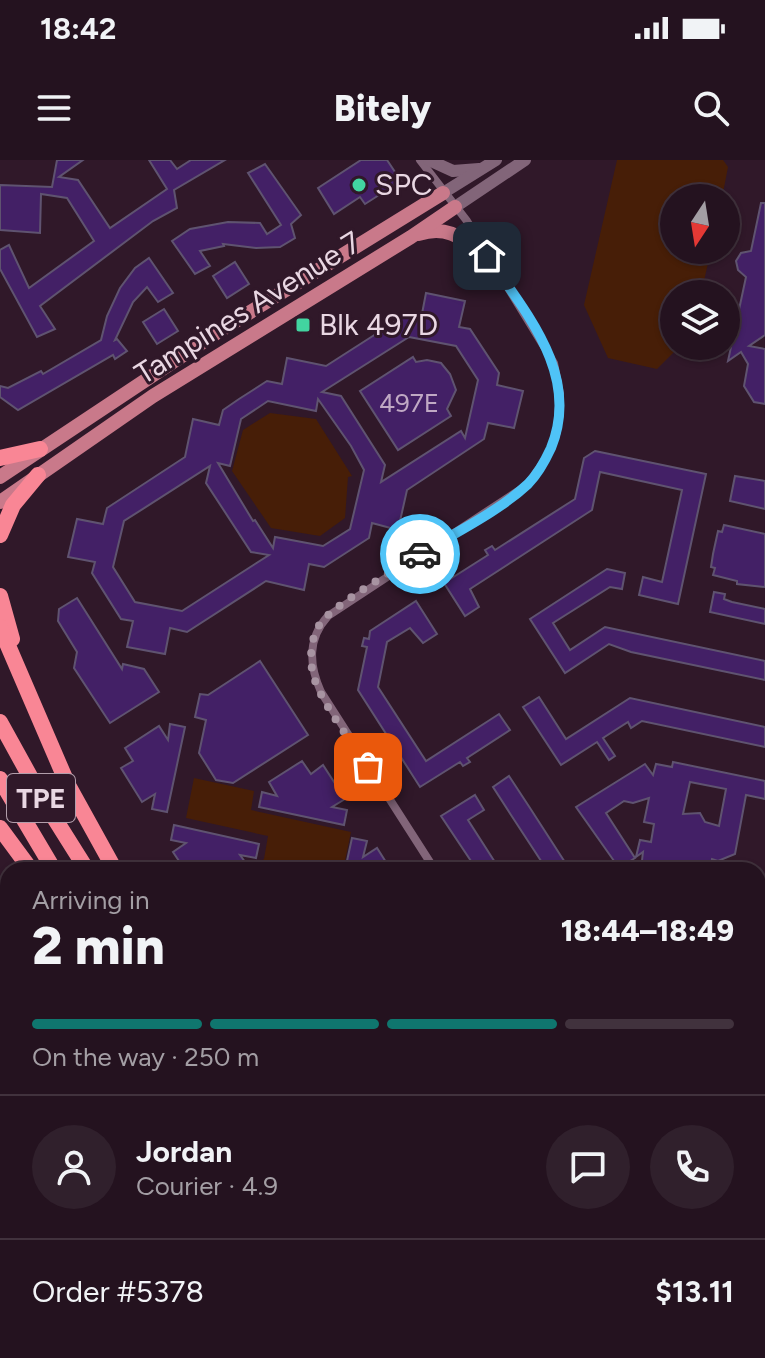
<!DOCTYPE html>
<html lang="en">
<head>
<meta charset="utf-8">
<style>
	:root { --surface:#24121f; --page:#30202c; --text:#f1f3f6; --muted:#a39ea4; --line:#41323d; --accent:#0f766e }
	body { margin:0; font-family:Figtree,sans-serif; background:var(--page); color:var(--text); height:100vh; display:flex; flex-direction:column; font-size:30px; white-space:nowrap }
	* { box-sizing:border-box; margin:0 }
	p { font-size:26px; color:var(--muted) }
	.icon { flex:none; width:44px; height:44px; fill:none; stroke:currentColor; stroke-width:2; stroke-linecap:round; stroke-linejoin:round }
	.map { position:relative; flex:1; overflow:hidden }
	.side { position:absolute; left:0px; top:702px; width:766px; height:496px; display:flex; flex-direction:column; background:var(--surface); border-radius:24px 24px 0 0; box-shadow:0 2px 6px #0004,0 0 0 2px var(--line) }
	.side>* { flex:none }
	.needle { width:52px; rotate:192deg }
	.fabs { position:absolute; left:660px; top:24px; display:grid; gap:16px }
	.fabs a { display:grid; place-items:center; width:80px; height:80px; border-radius:50%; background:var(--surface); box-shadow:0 2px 6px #0004,0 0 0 2px var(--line); font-size:40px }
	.pin { position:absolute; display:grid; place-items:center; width:68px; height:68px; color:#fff; margin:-34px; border-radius:16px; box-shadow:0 4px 12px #0006 }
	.courier { position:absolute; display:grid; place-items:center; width:80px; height:80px; margin:-40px; border:6px solid #4fc3f7; border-radius:50%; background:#fff; color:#222; box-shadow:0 2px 10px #0007 }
	.overview em { font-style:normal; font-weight:800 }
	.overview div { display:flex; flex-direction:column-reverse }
	.overview { display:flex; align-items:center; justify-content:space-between; height:136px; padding:0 32px }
	h1 { font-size:52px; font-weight:800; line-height:60px }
	.bar { display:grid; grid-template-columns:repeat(4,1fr); gap:12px 8px; align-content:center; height:96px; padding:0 32px }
	.bar i { height:10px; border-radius:6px; background:var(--line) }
	.bar .active { background:var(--accent) }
	.bar p { grid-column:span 4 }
	.line { display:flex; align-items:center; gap:20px; padding:0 32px; border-top:2px solid var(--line) }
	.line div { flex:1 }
	.round { display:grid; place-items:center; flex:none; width:84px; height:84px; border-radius:42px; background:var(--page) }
	.status { display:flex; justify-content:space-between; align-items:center; height:56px; padding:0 40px; background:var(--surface); direction:ltr }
	.status svg { height:22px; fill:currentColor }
	header { display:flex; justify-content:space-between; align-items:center; height:104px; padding:0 32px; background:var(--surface); font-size:36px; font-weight:800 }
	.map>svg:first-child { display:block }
	.green { fill:#471e07 }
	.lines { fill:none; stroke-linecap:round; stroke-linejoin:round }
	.stream { stroke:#213277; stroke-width:3 }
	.building { fill:#432066; stroke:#5f5370; stroke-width:2; fill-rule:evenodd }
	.street { stroke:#826579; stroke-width:8 }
	.secondary { stroke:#826579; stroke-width:12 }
	.primary { stroke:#c9798a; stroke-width:14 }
	.highway { stroke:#f98695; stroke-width:16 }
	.done { stroke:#a894a2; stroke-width:8; stroke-dasharray:0 14.4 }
	.route { stroke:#4fc3f7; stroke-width:10 }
	.poi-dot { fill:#42d4a0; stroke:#301829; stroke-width:3 }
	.labels { text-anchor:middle; stroke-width:6; stroke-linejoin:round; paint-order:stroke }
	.number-label { font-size:26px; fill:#c0a9c4 }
	.shield { fill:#301829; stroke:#b29eab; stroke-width:2 }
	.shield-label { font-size:28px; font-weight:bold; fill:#e9d7e3 }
	.poi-label { font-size:30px; fill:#e9d7e3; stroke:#301829; text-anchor:start }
	.street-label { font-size:30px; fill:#e9d7e3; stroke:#301829 }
</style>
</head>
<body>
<div class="status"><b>18:42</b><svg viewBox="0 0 49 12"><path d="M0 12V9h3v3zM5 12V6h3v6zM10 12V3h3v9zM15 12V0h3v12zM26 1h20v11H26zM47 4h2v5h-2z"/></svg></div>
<header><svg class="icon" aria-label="menu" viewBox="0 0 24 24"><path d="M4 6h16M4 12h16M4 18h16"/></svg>Bitely<svg class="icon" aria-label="search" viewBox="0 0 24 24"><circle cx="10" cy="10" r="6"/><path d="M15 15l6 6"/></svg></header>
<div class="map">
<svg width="765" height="1198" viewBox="0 0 765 1198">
	<rect width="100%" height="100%" fill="#301829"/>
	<g class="green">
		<polygon points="617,0 723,0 728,7 722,38 674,38 674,90 711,90 701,134 674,134 674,186 680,186 657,209 608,198 584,145"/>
		<polygon points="270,253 316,259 352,316 348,317 345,358 320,376 271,368 232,311 243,270"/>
		<polygon points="194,618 254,631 251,650 351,672 343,710 248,710 264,699 268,676 186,658"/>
		<polygon points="164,1190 327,1190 318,1198 155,1198"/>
	</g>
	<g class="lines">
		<g class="stream">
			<polyline points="0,772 8,782"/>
			<polyline points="381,1190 389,1198"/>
		</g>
	</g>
	<g class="building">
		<polygon points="57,0 83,0 59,17 78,20 110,68 167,29 149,0 170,0 177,9 191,0 225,0 174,30 177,48 153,61 40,146 55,169 37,177 0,109 0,90 9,85 29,128 94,81 67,38 41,34 40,73 0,70 0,25 52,27"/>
		<polygon points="361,0 387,0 401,21 365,44 360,37 334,54 318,28"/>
		<polygon points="265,4 301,55 291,64 295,78 280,87 256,88 223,84 224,86 200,91 210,106 195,114 172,81 190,69 228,62 260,63 267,74 281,65 248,13"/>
		<polygon points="761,43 765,43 765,175 749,186 765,189 765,244 754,242 744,226 748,204 741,192 728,201 746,117 738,110 736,101 741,93 751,91"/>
		<polygon points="149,98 173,133 158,142 147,127 133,142 115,180 117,179 127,191 115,199 113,195 18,250 0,237 0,226 8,228 41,211 43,214 101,180 107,156 120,128 135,108"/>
		<polygon points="235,102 249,124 227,138 213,116"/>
		<path d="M426,133l39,8 -6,26 11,2 29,44 -2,12 26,6 -9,37 -26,-5 -4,16 -77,51 -9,40 -26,-7 -3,15 -45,29 -15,-3 -5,26 -38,-9 -79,51 -17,-4 -5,26 -38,-7 6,-26 -12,-2 -29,-46 3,-11 -27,-5 9,-38 26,5 4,-16 78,-51 8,-38 26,6 4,-15 16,-11 28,-18 15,3 5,-26 39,8 78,-50 17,3zM409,177l47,9 22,34 -13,58 -4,-7 -80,51 4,-17 -44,-69 -19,-4zM318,239l33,47 13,24 -14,59 -27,17 -48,-9 -2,11 -18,-28 -2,1 -35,-58 12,3 11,-47 27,-18 48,10zM210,306l-4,17 45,69 18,3 -87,56 -47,-9 -22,-35 11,-46z"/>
		<polygon points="164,149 178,171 157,184 143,162"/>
		<polygon points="413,197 416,202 427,200 441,203 450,214 456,230 447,249 451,256 398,290 360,231"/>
		<polygon points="595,291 706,314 678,444 639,435 643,417 662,422 682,330 600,312 592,350 470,429 479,447 465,456 444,423 488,395 485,390 492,386 495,390 575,339 584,298"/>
		<polygon points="735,316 765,321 765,349 730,341"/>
		<polygon points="724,365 765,374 765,427 737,424 737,421 713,415 715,408 711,407 713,394 718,371 722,372"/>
		<polygon points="607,409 625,413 622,429 610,427 553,463 570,490 605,467 765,501 765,520 631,492 609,484 565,513 530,459"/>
		<polygon points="714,432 725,434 724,439 732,442 765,449 765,464 710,452"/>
		<polygon points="77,438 122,509 123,504 144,509 159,532 110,563 74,508 77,492 58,461 59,449"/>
		<polygon points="416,441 437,474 423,483 410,468 387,482 378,527 426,601 499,554 510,570 467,598 470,602 463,606 460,602 420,627 358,530 367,487 362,486 364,478 369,479 370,471"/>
		<polygon points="260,501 308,575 233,623 216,620 199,593 206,560 195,557 200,534 208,535"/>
		<polygon points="539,537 566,579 630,538 765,567 765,587 642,561 631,568 628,562 603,578 615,596 609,600 597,582 561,605 523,547"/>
		<polygon points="170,564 185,567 167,652 152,649 155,634 142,642 121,608 133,601 125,588 159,566 168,580"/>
		<polygon points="302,601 311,614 323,605 345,639 332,647 347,650 344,665 259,647 262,632 277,636 269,622"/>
		<path d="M673,602l92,19v18l-19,-4 -11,59 -17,7 -6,-2 -2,11 -69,-1 2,-17 -7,5 4,-17 11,2 3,-18 -10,-2 5,-24 -16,5 -9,-2 -18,12 29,45 -16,10 -43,-61 69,-43 8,11 3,-11 16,3zM690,622l36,7 -7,37 -14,-4 -5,-9 -17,1z"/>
		<polygon points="509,616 530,648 570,710 547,710 511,655 493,627"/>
		<polygon points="475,635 484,650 468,660 500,710 477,710 441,656"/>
		<polygon points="174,665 259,684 256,698 240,695 251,710 185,710 173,692 186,683 171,680"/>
		<polygon points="352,678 367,681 363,697 377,688 391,710 345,710"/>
		<polygon points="8,979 8,1028 0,1036 0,986"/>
		<polygon points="643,1190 705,1190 715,1198 636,1198"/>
	</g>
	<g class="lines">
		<g class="street">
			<path d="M420,0l47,61 87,142 6,31 -3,38 -10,25 -20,28 -199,131c-21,23 -19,49 -7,76l114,178"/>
			<polyline points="758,960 765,956"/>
			<polyline points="758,972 765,967"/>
		</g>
		<g class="secondary">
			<polyline points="429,0 453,11 479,9"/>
			<polyline points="443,33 496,0"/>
			<polyline points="455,47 525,0"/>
			<polyline points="0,1086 8,1096"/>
			<polyline points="0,1104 8,1114"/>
			<polyline points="73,1190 80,1198"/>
			<polyline points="89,1190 96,1198"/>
		</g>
		<g class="primary">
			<path d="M419,74c29,-10 45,6 68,22"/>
			<polyline points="0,317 221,170 443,33"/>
			<polyline points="0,342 153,236 411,77 455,47"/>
		</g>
		<g class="highway">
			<polyline points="0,298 40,289"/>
			<polyline points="0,375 13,345 38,315"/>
			<polyline points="0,436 12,479"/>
			<polyline points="0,467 68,625 115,710"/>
			<polyline points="0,562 43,640 87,710"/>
			<polyline points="0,619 54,710"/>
			<polyline points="0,668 31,710"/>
			<polyline points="0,735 8,746"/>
			<polyline points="436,1190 446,1198"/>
			<polyline points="454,1190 462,1198"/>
			<polyline points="497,1190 506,1198"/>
		</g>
	</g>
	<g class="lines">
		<path class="done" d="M368,607c-18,-28 -43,-58 -54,-89 -5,-17 -4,-39 6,-54 14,-20 77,-55 100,-70"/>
		<path class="route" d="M420,394c36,-22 78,-42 108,-70 10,-10 17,-23 23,-36 30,-73 -25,-135 -64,-192"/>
	</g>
	<g class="poi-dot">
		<circle cx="359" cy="25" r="8"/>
		<rect x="295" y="157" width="16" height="16" rx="4"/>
	</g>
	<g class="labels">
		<g class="number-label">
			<text x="409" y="252">497E</text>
		</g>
		<rect class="shield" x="7" y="614" width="68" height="48" rx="6"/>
		<g class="shield-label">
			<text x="41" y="648">TPE</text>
		</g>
		<g class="poi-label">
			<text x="375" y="35">SPC</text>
			<text x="319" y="175">Blk 497D</text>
		</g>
		<g class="street-label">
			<text transform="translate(248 148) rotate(-32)" y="10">Tampines Avenue 7</text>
		</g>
	</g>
</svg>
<div class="fabs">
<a><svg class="needle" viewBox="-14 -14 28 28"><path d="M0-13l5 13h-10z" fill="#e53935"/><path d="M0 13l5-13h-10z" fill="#a39ea4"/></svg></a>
<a><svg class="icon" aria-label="layers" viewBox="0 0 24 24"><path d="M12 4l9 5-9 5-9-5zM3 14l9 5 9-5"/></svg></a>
</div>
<div class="pin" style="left:368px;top:607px;background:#ea580c"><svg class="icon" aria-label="bag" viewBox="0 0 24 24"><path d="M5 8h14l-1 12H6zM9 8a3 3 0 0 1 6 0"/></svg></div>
<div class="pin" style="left:487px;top:96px;background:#1f2937"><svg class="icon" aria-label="home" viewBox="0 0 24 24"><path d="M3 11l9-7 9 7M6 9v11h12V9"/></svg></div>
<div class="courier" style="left:420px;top:394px"><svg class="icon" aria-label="car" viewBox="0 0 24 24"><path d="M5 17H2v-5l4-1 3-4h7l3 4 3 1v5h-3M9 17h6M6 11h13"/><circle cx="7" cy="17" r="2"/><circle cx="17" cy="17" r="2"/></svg></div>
<section class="side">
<div class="overview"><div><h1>2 min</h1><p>Arriving in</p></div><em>18:44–18:49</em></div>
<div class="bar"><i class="active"></i><i class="active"></i><i class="active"></i><i></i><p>On the way · 250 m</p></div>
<div class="line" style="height:144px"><a class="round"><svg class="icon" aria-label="person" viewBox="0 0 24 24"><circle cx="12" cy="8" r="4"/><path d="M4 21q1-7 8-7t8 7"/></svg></a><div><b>Jordan</b><p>Courier · 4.9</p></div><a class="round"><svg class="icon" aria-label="chat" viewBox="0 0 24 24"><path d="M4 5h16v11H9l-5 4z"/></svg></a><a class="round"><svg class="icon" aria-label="phone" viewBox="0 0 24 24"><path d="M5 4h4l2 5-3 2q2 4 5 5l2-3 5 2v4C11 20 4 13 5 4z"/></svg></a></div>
<div class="line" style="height:104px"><div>Order #5378</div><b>$13.11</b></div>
</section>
</div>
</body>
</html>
